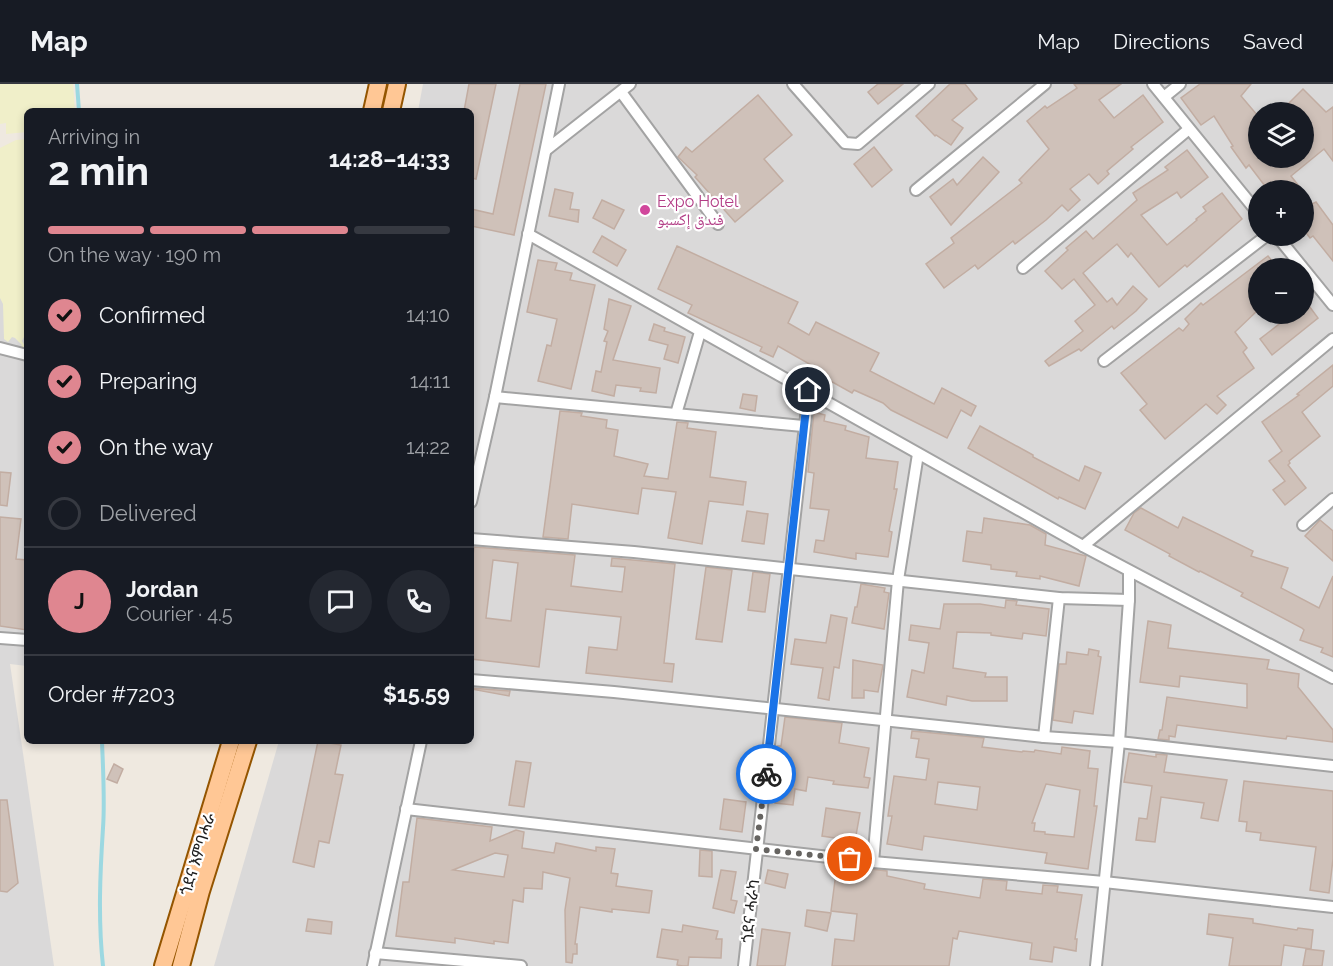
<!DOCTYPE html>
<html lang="en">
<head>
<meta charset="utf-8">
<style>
	:root { --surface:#171b24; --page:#242831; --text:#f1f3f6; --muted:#9ea1a6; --line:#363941; --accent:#df8690 }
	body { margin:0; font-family:Raleway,"Noto Naskh Arabic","Noto Sans Ethiopic",sans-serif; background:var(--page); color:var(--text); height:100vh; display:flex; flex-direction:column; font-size:22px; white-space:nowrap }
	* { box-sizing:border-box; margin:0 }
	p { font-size:20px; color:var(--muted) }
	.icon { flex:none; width:33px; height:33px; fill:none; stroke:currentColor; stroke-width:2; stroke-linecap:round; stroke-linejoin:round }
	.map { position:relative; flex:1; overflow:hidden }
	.panel { position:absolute; left:24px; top:24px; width:450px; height:636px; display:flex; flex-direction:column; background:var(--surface); border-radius:9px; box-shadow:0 3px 9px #0003 }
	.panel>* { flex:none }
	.tools { position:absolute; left:1248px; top:18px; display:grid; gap:12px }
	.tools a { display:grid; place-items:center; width:66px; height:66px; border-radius:50%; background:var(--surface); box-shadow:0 3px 9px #0003; font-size:30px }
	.pin { position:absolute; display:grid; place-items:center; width:51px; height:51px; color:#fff; margin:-26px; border:3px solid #fff; border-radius:50%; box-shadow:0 2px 6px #0007 }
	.courier { position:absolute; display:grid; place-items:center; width:60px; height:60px; margin:-30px; border:4px solid #1a73e8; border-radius:50%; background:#fff; color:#222; box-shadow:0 2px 8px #0007 }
	.headline em { font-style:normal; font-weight:700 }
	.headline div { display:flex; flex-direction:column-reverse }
	.headline { display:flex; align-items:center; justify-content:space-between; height:102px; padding:0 24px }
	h1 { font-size:39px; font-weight:700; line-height:45px }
	.bar { display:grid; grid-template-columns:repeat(4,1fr); gap:9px 6px; align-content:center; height:72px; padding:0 24px }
	.bar i { height:8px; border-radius:4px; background:var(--line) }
	.bar .current { background:var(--accent) }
	.bar p { grid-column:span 4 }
	.line { display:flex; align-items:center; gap:15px; padding:0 24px; border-top:2px solid var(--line) }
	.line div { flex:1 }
	.round { display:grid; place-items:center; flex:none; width:63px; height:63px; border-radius:32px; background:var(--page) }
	ol { padding:0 24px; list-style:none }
	li { display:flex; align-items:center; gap:18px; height:66px }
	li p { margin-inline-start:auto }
	li .icon { padding:6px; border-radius:50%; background:var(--accent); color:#111; stroke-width:4 }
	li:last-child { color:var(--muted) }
	li i { width:33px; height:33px; border:3px solid var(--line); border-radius:50% }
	header { display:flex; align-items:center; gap:36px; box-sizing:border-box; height:84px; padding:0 30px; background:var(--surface); border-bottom:2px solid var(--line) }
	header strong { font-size:28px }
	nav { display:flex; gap:33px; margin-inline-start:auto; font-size:21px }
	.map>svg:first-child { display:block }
	.residential { fill:#dad9d9; fill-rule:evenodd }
	.farmland { fill:#f0efc9 }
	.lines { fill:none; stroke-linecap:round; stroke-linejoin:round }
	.stream { stroke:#9cd8e1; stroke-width:4 }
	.building { fill:#cfc1b9; stroke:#c2ada2; stroke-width:1.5; fill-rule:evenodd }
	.street-casing { stroke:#a3a3a3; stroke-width:14 }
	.primary-casing { stroke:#945500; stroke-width:20 }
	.street { stroke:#fff; stroke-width:10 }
	.primary { stroke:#ffc795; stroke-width:16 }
	.done { stroke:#666461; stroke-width:6; stroke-dasharray:0 10.8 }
	.route { stroke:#1a73e8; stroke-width:8 }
	.hotel-dot { fill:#d1479c; stroke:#fff; stroke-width:2 }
	.labels { text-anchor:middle; stroke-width:4.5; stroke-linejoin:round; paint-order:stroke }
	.hotel-label { font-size:16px; fill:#b23c85; stroke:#fff; text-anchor:start }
	.street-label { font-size:16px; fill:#1c1c1c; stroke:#fff }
</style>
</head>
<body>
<header>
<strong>Map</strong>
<nav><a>Map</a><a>Directions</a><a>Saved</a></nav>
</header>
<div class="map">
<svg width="1333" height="882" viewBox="0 0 1333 882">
	<rect width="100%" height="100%" fill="#efe9e0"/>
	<g class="residential">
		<path d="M423,0h910v882h-1119l65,-225h192v-630h-53zM1258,28h46v46h-46zM1258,106h46v46h-46zM1258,184h46v46h-46z"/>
		<polygon points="0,104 27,164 27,582 10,580 54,882 0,882"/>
	</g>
	<g class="farmland">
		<polygon points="0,0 73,0 75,27 27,27 27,48 6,50 6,39 0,40"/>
		<polygon points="27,55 27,253 24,253 22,257 27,266 19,264 22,261 15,254 12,253 8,258 4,255 3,220 0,214 0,64 16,56"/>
	</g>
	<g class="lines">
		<g class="stream">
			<polyline points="77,0 79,27"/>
			<path d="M102,657c1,29 3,59 1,87 -3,46 -5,92 0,138"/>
		</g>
	</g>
	<g class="building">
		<polygon points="469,0 496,0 476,95 471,94 471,27 464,27"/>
		<polygon points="520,0 546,0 514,151 471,142 471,125 493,130"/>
		<polygon points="878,0 903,0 878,20 868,8"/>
		<polygon points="950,0 965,0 977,15 952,36 963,44 951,61 936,51 935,52 916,32"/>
		<polygon points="1074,0 1121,0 1099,16 1114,34 1143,11 1163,38 1131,63 1133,65 1107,87 1109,90 1098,100 1089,90 1070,105 1080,116 1068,127 1062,121 1046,136 1015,160 1013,157 978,185 975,181 944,204 926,180 954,159 951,154 1022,99 1019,96 1049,65 1027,37 1045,22 1047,24 1077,4"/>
		<polygon points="1200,0 1251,0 1241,12 1258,32 1258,39 1253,43 1258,50 1258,74 1304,74 1304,28 1280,28 1303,5 1326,28 1333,23 1333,77 1324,65 1291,92 1302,106 1268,106 1249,81 1246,84 1231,63 1233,62 1214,32 1201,41 1181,14"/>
		<polygon points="758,11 792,51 764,75 783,97 735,138 695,93 697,91 678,73 686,63 692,68"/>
		<polygon points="874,63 892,86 872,103 854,80"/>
		<polygon points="1187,66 1208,93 1181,114 1177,108 1141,131 1167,161 1197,136 1196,135 1206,127 1203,123 1222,109 1242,135 1187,183 1185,181 1159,203 1131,169 1128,173 1117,160 1083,189 1107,218 1112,214 1117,221 1133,202 1147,215 1136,227 1114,245 1112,242 1081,267 1079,265 1049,282 1045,277 1083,247 1075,237 1095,221 1074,195 1062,205 1045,187 1068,166 1066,164 1086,147 1093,155 1137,116 1133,109 1168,86 1165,83"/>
		<polygon points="983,73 999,88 951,141 930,113 953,95 957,101"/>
		<polygon points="555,105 573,109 570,125 579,126 578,138 549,132"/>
		<polygon points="1304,108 1312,120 1316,118 1333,141 1333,177 1313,152 1310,154 1304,146"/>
		<polygon points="602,116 624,126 614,145 593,134"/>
		<polygon points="602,152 626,166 617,182 593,168"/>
		<polygon points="677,162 798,218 788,239 809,251 816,238 879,269 870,287 934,320 942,304 976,322 971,332 961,326 947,354 891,326 883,319 854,306 852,309 825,294 827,290 778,262 773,273 760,267 762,263 688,229 692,221 658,205"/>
		<polygon points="1268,172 1278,184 1258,184 1258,201 1253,206 1258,212 1258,226 1235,248 1247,264 1243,268 1254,284 1217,312 1226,321 1217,330 1206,320 1165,355 1140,326 1147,320 1121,289 1179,244 1183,247 1189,240 1185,235 1201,219 1203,221"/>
		<polygon points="538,176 557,179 555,186 572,189 570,196 595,201 571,305 538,297 547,261 551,262 557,235 527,228"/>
		<polygon points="609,215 631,222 613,276 660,284 656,309 640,307 641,304 616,301 614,312 592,307 596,287 601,288 607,258 604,257 608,247 604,245"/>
		<polygon points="1304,215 1318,234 1272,271 1260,255 1292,230 1304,230"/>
		<polygon points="654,240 665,244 664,247 685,253 678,279 664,275 668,261 649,256"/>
		<polygon points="1333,281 1333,302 1302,328 1320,352 1289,377 1290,379 1288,381 1306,404 1285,421 1273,406 1285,397 1269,377 1282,367 1262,338 1299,311 1297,310"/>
		<polygon points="743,310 757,312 755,327 740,324"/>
		<polygon points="560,327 582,329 581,332 607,336 606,344 618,346 614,372 648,380 644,392 668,395 677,338 688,339 687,344 716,348 710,393 746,398 743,421 709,417 702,460 668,454 676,408 642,404 638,430 572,420 568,455 543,453"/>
		<polygon points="814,328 825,331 824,337 846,342 845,346 869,353 866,374 898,378 894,405 897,405 889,447 892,448 888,473 856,469 856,475 814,468 816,456 824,457 829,426 810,424 814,389 808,388"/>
		<polygon points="980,342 1033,371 1033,373 1079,397 1085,382 1101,389 1085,425 1059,413 1058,415 968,364"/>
		<polygon points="0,388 11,389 7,422 0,421"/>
		<polygon points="1141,424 1178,444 1183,433 1253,467 1251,472 1288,484 1281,504 1319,524 1333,492 1333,573 1321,568 1323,564 1300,556 1304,546 1302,544 1241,512 1243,509 1200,487 1199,488 1169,472 1170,470 1125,446 1134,429"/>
		<polygon points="747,427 768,430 764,460 742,457"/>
		<polygon points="0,433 21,435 16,475 27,476 27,546 0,542"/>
		<polygon points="984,434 1030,441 1046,450 1045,461 1086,472 1079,502 1040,492 1040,495 1016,492 1017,488 991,485 991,481 963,477 967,447 982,449"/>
		<polygon points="1320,436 1333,447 1333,477 1305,452"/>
		<path d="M474,463l101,8 -4,31 51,6 3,-25 -14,-1 1,-8 63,6 -11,99 10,1 -2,18 -86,-9 3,-26 28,3 4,-33 -75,-8 -7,58 -68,-8v-85zM493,476l25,3 -7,58 -25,-3z"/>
		<polygon points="706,483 732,486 722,558 696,555"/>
		<polygon points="753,488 770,490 765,528 748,526"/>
		<polygon points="861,500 885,504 884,508 889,509 884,545 852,539 855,523 857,523"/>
		<polygon points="1006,516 1017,517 1016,521 1049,525 1046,552 1023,549 1022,555 991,551 991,549 957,548 953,584 986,589 985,593 1007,593 1007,617 972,617 947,612 946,621 907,613 912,586 924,589 929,559 909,556 911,541 940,545 944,520 980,520 1005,524"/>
		<polygon points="831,531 847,534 839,584 834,583 829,616 818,614 823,584 791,580 795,555 826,559"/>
		<polygon points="1148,537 1171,541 1168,564 1269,576 1267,585 1299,590 1298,603 1333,646 1333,658 1287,652 1286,655 1177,641 1175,653 1169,652 1169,656 1158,655 1160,646 1162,646 1167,613 1247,624 1247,600 1180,592 1179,603 1140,598"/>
		<polygon points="1089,565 1099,567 1098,572 1101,573 1093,630 1074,627 1072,639 1053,636 1059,580 1066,580 1067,568 1088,571"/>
		<polygon points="853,576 883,581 878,608 864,606 864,614 852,614"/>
		<polygon points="471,604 510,607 509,612 471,605"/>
		<polygon points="785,633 842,639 839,659 869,664 864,693 870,694 868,704 833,700 834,697 808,693 806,707 795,705 793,721 775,719 777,704 781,705 786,675 775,673 777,662 781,662"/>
		<path d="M912,647l72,7 -2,9 40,5 1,-1 11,1 1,-2 26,4 1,-7 28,4 -2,17 10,1 -4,37h3l-9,63 -43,-6 2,-10 -123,-17 -2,14 -35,-6 5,-28h-4l6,-40 32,4 3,-21 -13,-2 3,-18 -8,-1zM938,698l42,5 -3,23 -42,-6zM1046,700l34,6 -6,47 -29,-3v-2l-11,-1 1,-8h-3z"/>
		<polygon points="318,657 341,661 335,690 343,691 329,759 319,757 314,783 293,778"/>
		<polygon points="1129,669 1156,673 1156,670 1167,671 1164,688 1227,696 1218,737 1201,734 1204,719 1161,713 1155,758 1136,756 1139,734 1147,735 1152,702 1124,698"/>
		<polygon points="516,677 531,679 524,723 509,721"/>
		<polygon points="114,680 123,685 117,699 107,695"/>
		<polygon points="1244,697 1333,707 1333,775 1329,809 1310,806 1316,763 1260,756 1261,749 1246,747 1247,738 1239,737"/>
		<polygon points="724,715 746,718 742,748 720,745"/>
		<polygon points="0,716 7,716 18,799 7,808 0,807"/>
		<polygon points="826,724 860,729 855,757 822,752"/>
		<path d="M417,734l75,9 -2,14 26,-11 8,2 -2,16 32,5 2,-10 40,8v-4l19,2 -4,24 7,1 -2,12 36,5 -3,22 -37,-4v3l-32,-5 -5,37h2v10h-4l-1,9 -6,-1 -1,-52 5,-32 -27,-6 -1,17 -18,-1 -1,14 -10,-2 -5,43 -14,-2v3l-39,-6v5l-59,-7 7,-54h6zM495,769l13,2 -4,22 -51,-7z"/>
		<polygon points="700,766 712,767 712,793 699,792"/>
		<polygon points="837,781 887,787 887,792 925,800 924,805 980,814 983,795 1007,797 1006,806 1042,810 1043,801 1058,802 1057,808 1082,811 1075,855 1077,855 1076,867 1054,863 1052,878 1030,875 1032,859 959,847 957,855 953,854 949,882 832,882 835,855 854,857 857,830 831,827"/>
		<polygon points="721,786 736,788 731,816 737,817 734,829 713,824"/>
		<polygon points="768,786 788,790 785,804 765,799"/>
		<polygon points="807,826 831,829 827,847 805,842"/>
		<polygon points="1209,830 1253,835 1253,839 1297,846 1298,844 1313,846 1311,865 1284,861 1281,882 1229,882 1233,854 1207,850"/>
		<polygon points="308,835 332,838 331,850 306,847"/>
		<polygon points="683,841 718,847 716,855 722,855 721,874 689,873 688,882 683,882 677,881 678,876 657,873 662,845 682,848"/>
		<polygon points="762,845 790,849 785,882 757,882"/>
		<polygon points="1306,865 1324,867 1322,882 1303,882"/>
	</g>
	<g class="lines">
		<defs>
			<g id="street">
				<polyline points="793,0 845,59 858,60 929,0"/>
				<polyline points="1153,0 1258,129"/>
				<polyline points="621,8 718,140"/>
				<polyline points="1164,13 1180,0"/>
				<polyline points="546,66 630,0"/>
				<polyline points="916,106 1045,0"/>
				<polyline points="528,150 1083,462 1333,594"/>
				<polyline points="1277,152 1333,221"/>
				<polyline points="1023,184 1189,45"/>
				<polyline points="0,264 27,271"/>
				<polyline points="1104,277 1266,152"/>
				<polyline points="495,313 803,342"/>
				<polyline points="676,330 700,248"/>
				<polyline points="471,418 495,313 559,0"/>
				<polyline points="1303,441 1333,415"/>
				<polyline points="471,455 634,468 1059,514 1129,516"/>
				<polyline points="1083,462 1333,255"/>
				<polyline points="0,554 27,556"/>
				<polyline points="471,596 614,608 1044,653 1119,658 1333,682"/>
				<polyline points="1044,653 1059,514"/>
				<polyline points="406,725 873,778 1104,798 1333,823"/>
				<polyline points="873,778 898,496 918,370"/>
				<polyline points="375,869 521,882"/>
				<polyline points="373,882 421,657"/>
				<polyline points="744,882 809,306"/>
				<polyline points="1096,882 1119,658 1129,516 1129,487"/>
			</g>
			<g id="primary">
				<polyline points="372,27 378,0"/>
				<polyline points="391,27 397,0"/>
				<polyline points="163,882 231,657"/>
				<polyline points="181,882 201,807 248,657"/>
			</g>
		</defs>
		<use href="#street" class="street-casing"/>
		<use href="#primary" class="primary-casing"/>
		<use href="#street" class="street"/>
		<use href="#primary" class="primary"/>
	</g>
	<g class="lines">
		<polyline class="done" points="766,690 756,765 850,775"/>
		<polyline class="route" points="766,690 808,306"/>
	</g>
	<circle class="hotel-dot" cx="645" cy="126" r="6"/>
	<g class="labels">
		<g class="hotel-label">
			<text x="657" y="123">Expo Hotel<tspan x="657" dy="18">فندق إكسبو</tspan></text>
		</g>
		<g class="street-label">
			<text transform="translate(197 770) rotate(-73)" y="6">ጎደና እምባሓራ</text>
			<text transform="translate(750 827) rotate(-84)" y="6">ጎደና ሓራካ</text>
		</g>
	</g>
</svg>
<div class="tools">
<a><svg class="icon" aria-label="layers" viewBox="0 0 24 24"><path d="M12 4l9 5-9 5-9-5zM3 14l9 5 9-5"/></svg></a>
<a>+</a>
<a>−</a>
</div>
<div class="pin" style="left:850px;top:775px;background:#ea580c"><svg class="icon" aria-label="bag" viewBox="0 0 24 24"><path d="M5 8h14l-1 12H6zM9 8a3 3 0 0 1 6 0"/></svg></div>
<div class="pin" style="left:808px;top:306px;background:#1f2937"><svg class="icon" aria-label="home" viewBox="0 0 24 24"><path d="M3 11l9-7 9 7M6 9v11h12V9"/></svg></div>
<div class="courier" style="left:766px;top:690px"><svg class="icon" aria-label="bike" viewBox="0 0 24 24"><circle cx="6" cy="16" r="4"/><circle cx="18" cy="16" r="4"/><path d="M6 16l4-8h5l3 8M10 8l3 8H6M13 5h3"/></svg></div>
<section class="panel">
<div class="headline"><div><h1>2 min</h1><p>Arriving in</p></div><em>14:28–14:33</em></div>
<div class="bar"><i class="current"></i><i class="current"></i><i class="current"></i><i></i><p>On the way · 190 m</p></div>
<ol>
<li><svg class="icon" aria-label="check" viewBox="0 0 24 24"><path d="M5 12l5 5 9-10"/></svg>Confirmed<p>14:10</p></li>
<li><svg class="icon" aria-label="check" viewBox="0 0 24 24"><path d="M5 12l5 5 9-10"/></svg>Preparing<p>14:11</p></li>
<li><svg class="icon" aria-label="check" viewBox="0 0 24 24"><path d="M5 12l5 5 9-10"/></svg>On the way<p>14:22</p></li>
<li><i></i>Delivered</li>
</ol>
<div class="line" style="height:108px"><b class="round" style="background:var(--accent);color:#111">J</b><div><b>Jordan</b><p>Courier · 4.5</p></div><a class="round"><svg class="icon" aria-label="chat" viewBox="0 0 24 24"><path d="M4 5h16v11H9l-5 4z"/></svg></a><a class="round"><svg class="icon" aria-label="phone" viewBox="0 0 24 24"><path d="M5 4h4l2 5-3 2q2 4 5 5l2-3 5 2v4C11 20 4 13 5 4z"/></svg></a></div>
<div class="line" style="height:78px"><div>Order #7203</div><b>$15.59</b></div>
</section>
</div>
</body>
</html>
